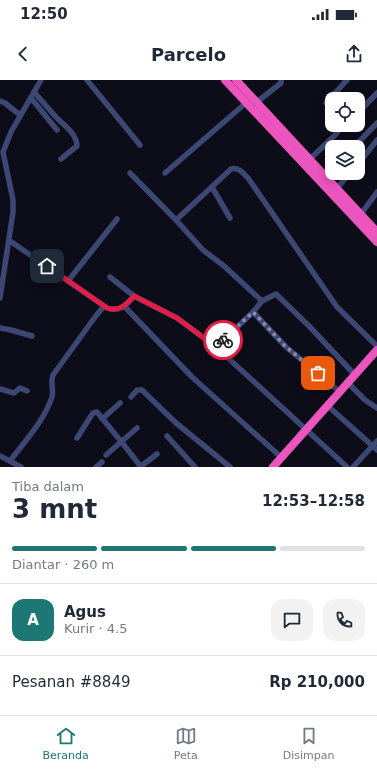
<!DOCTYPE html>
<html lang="id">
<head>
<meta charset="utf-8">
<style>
	:root { --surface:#fff; --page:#f2f2f3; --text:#1f2937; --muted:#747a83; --line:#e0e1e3; --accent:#1d7775 }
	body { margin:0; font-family:"DejaVu Sans",sans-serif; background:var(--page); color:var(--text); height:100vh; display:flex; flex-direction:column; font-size:15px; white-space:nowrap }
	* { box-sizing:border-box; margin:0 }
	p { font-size:13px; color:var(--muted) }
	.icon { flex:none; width:22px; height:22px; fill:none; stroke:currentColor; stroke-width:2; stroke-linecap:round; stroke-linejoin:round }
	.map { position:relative; height:387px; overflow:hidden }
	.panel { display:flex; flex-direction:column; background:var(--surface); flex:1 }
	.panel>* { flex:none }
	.tools { position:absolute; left:325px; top:12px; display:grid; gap:8px }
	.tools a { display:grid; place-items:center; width:40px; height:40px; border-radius:8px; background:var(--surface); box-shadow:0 2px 10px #0003; font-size:20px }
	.pin { position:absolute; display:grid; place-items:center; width:34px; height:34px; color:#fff; margin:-17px; border-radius:8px; box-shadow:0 2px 6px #0006 }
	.courier { position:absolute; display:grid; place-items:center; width:40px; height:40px; margin:-20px; border:3px solid #e11d48; border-radius:50%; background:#fff; color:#222; box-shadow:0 1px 5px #0007 }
	.headline em { font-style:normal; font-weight:800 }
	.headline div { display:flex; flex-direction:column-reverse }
	.headline { display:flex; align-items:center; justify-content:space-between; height:68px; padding:0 12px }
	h1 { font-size:26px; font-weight:800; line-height:30px }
	.bar { display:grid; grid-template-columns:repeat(4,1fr); gap:6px 4px; align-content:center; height:48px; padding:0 12px }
	.bar i { height:5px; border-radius:3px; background:var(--line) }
	.bar .active { background:var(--accent) }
	.bar p { grid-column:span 4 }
	.line { display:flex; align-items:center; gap:10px; padding:0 12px; border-top:1px solid var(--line) }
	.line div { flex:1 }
	.round { display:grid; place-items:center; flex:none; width:42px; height:42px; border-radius:12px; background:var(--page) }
	.status { display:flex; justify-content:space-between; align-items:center; height:28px; padding:0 20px; background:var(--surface); direction:ltr }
	.status svg { height:11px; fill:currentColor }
	header { display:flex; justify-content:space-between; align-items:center; height:52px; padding:0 12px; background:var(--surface); font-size:18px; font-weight:800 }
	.tab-bar { display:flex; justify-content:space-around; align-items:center; height:56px; border-top:1px solid var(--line); background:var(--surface); font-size:11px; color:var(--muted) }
	.tab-bar a { display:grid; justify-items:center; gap:2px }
	.tab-bar .active { color:var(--accent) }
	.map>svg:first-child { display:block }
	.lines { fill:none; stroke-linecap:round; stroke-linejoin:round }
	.minor { stroke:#3d4774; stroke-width:5.5 }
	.highway { stroke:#eb55bd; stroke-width:8 }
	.done { stroke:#898cab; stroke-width:4; stroke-dasharray:0 7.2 }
	.route { stroke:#e11d48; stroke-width:5 }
</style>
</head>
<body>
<div class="status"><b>12:50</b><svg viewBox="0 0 49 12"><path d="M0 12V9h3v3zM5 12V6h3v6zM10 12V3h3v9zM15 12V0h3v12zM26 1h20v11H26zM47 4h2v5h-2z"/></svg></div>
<header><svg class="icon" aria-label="back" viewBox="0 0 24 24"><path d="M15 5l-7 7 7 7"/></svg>Parcelo<svg class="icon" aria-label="share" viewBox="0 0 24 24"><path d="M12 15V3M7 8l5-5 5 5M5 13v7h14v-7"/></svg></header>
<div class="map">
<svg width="377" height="387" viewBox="0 0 377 387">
	<rect width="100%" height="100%" fill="#0d0d1a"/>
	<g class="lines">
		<g class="minor">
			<polyline points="87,0 140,65"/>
			<path d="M34,12c7,8 14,16 21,24 7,8 22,17 22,30l-16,13"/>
			<polyline points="31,18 57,50"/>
			<polyline points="0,21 5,23 20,35"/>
			<polyline points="257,22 281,3 281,0"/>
			<polyline points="326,23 347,0"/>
			<polyline points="358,33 377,13"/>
			<polyline points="354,67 377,43"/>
			<polyline points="310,79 335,55 343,45"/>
			<polyline points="358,84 377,60"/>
			<polyline points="130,93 176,140 203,170 224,186 262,221"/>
			<polyline points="165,93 247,22"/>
			<polyline points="326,97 332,90"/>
			<polyline points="212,107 230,138"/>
			<polyline points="337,108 350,93"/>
			<polyline points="361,134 377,112"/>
			<path d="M176,140l55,-51c8,-2 12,4 17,9l89,129 40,39"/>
			<path d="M10,161l97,67c12,4 19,-2 27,-12"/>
			<polyline points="110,197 134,216 177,238 216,267 347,387"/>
			<polyline points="68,201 117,139"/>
			<polyline points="0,218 13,132 13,120 3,72 11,52 41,0"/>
			<polyline points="125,227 192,297 282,378"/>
			<polyline points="253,232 286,267 340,312"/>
			<polyline points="0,248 11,250 32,256"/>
			<polyline points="216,267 253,232 262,221 276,214 309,246 355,295"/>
			<polyline points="348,303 365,320 377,328"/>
			<polyline points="0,309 14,313 20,308 27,311"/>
			<polyline points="131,317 137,310 142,310 176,343 230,387"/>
			<polyline points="328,326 377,370"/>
			<polyline points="102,339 120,323"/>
			<polyline points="167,356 195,387"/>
			<polyline points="77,358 93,333 97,332 124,365 141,387"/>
			<polyline points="106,375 137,348"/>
			<polyline points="0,376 21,387"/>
			<path d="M10,381c15,-20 34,-40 42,-64 2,-7 -2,-15 1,-22l42,-58 9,-11"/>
			<polyline points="96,387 102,382"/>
			<polyline points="140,387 157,374"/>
			<polyline points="353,387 377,361"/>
		</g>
		<g class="highway">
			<polyline points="225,0 377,162"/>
			<polyline points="236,0 377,152"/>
			<polyline points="273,387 377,270"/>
		</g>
	</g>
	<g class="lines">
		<polyline class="done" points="223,260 253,232 286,267 318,293"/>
		<path class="route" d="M47,186l60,42c12,4 19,-3 27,-12l43,22 39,29 7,-7"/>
	</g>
</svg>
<div class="tools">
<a><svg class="icon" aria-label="locate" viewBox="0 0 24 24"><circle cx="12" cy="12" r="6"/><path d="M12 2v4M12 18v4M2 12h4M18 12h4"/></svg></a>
<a><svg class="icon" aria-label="layers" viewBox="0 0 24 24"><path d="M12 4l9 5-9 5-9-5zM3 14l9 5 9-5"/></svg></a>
</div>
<div class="pin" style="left:318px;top:293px;background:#ea580c"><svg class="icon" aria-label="bag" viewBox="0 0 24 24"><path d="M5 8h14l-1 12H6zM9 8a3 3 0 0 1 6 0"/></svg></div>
<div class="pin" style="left:47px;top:186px;background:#1f2937"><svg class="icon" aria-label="home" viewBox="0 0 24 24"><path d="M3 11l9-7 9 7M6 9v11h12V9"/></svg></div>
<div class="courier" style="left:223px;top:260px"><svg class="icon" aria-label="bike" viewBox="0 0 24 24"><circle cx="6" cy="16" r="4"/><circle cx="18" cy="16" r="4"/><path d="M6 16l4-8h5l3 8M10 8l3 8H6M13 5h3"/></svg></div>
</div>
<section class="panel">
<div class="headline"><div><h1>3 mnt</h1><p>Tiba dalam</p></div><em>12:53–12:58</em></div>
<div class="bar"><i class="active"></i><i class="active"></i><i class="active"></i><i></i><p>Diantar · 260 m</p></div>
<div class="line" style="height:72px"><b class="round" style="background:var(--accent);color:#fff">A</b><div><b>Agus</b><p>Kurir · 4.5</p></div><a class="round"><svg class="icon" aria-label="chat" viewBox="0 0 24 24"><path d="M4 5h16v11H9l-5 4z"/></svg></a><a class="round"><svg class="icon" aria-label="phone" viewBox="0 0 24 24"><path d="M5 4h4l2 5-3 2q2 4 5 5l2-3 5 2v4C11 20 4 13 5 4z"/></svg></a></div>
<div class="line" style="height:52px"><div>Pesanan #8849</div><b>Rp 210,000</b></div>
</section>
<nav class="tab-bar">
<a class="active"><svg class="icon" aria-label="home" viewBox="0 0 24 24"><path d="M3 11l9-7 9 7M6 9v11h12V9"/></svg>Beranda</a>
<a><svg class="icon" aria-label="map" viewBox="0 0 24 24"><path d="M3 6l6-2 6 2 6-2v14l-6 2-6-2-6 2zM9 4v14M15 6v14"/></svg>Peta</a>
<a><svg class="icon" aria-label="saved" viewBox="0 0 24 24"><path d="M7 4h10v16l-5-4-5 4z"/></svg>Disimpan</a>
</nav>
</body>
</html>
